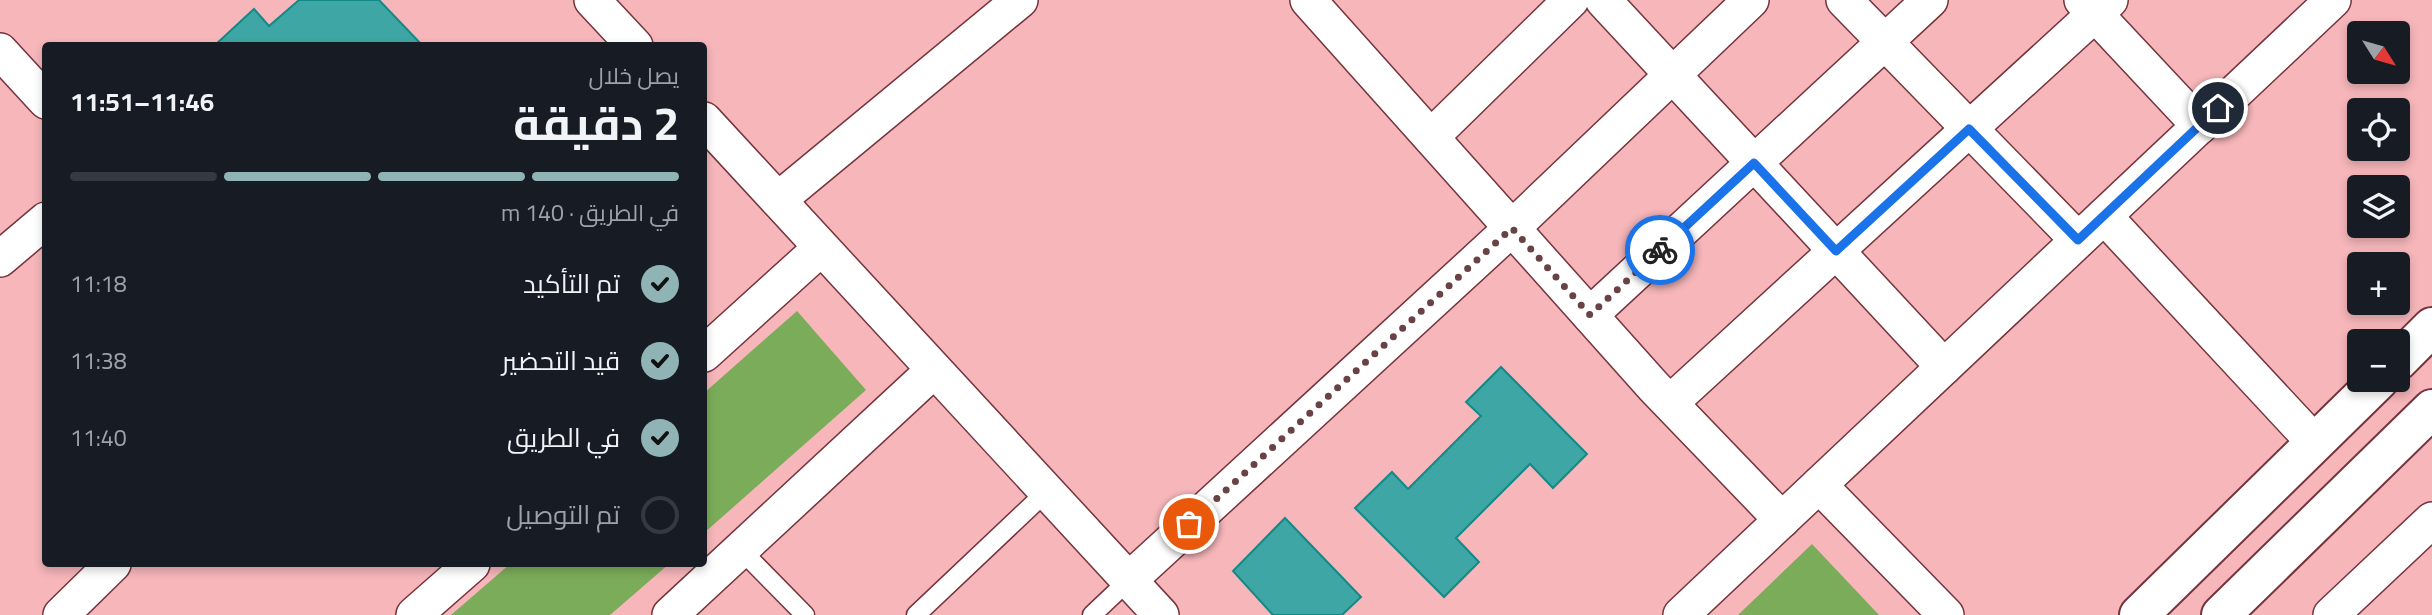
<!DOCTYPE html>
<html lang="ar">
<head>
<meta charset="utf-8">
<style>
	:root { --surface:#171b24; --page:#242831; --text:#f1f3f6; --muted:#9ea1a6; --line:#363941; --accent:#90b4b6 }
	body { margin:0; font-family:Georgia,Cairo,serif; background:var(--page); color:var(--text); direction:rtl; height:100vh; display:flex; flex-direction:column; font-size:26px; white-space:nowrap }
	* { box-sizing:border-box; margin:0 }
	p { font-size:23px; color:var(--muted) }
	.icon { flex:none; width:38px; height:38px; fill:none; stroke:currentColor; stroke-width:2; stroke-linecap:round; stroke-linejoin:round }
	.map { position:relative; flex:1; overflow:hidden; direction:ltr }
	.details { position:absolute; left:42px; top:42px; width:665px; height:525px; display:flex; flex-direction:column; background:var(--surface); border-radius:7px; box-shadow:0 4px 10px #0003; direction:rtl }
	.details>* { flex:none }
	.needle { width:46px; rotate:127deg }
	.tools { position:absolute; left:2347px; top:21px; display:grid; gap:14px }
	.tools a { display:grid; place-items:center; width:63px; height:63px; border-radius:7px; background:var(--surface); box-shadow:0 4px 10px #0003; font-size:35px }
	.pin { position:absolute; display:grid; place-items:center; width:60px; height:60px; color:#fff; margin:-30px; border:4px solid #fff; border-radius:50%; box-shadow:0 2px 7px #0007 }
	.courier { position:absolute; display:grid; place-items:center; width:70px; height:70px; margin:-35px; border:5px solid #1a73e8; border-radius:50%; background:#fff; color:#222; box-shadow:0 2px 9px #0007 }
	.head em { font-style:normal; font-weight:700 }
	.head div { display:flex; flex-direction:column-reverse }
	.head { display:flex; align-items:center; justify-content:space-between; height:119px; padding:0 28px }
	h1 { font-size:46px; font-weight:700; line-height:52px }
	.bar { display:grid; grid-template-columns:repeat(4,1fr); gap:10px 7px; align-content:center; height:84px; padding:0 28px }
	.bar i { height:9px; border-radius:5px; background:var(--line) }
	.bar .on { background:var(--accent) }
	.bar p { grid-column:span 4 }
	ol { padding:0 28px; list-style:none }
	li { display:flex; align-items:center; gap:21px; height:77px }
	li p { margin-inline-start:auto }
	li .icon { padding:7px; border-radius:50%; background:var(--accent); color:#111; stroke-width:4 }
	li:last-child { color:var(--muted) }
	li i { width:38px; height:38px; border:4px solid var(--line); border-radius:50% }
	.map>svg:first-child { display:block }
	.green { fill:#7bac59 }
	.building { fill:#3ea6a4; stroke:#138988; stroke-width:2 }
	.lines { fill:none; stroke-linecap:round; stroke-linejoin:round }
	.service-casing { stroke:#75333c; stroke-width:21 }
	.minor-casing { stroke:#75333c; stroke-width:38 }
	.tertiary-casing { stroke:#75333c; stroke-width:42 }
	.service { stroke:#fff; stroke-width:18 }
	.minor { stroke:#fff; stroke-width:35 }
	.tertiary { stroke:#fff; stroke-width:38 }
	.done { stroke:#684245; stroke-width:7; stroke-dasharray:0 12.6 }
	.route { stroke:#1a73e8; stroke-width:9 }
</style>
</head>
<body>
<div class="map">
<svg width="2432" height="615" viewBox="0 0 2432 615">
	<rect width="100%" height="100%" fill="#f6b6ba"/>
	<g class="green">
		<polygon points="797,311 866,390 704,533 704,393"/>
		<polygon points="1812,544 1879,615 1738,615"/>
		<polygon points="510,564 669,564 610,615 451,615"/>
	</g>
	<g class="building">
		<polygon points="299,0 379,0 423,46 214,46 254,9 269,26"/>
		<polygon points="1501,367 1587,454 1553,488 1530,464 1456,538 1479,562 1444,597 1355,508 1392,472 1408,489 1481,416 1466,402"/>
		<polygon points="1285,518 1361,597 1342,615 1273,615 1233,571"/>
	</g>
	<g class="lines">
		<defs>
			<g id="service">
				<polyline points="740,549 805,615"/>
				<polyline points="916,615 1047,491"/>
				<polyline points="1092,615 1129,580"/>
			</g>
			<g id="minor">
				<polyline points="592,0 635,46"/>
				<polyline points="1308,0 1654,387 1782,520"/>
				<polyline points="1603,0 1944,367"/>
				<polyline points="1844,0 2078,240"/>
				<polyline points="2082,0 2200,126"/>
				<polyline points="0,51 46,101"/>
				<polyline points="704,120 1161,615"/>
				<polyline points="1431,137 1571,0"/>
				<polyline points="778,200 1020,0"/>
				<polyline points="2104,216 2315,443"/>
				<polyline points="0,259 46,220"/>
				<polyline points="1590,315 1930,0"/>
				<polyline points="704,354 821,248"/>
				<polyline points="1670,403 2110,0"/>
				<polyline points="1819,485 1946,615"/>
				<polyline points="1129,580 1512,228 1751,0"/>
				<polyline points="61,615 113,564"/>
				<polyline points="414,615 472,564"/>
				<polyline points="670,615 934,370"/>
				<polyline points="1681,615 2333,0"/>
				<polyline points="2331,615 2432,520"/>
			</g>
			<g id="tertiary">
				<polyline points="2398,361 2432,327"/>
				<polyline points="2139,615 2379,380"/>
				<polyline points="2221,615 2432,409"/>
			</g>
		</defs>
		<use href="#service" class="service-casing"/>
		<use href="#minor" class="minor-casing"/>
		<use href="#tertiary" class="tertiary-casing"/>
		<use href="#service" class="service"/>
		<use href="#minor" class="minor"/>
		<use href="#tertiary" class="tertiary"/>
	</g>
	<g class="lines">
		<polyline class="done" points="1189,524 1512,228 1590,315 1660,250"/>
		<polyline class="route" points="1660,250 1754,163 1836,251 1969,129 2078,240 2218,108"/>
	</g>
</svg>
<div class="tools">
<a><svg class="needle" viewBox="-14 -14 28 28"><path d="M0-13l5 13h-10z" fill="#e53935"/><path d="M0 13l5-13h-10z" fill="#9ea1a6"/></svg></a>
<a><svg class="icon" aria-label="locate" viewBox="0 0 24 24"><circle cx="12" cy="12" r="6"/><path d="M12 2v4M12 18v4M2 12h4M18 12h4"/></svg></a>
<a><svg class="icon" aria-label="layers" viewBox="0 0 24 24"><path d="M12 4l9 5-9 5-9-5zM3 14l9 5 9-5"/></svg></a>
<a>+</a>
<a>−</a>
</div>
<div class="pin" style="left:1189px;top:524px;background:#ea580c"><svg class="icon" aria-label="bag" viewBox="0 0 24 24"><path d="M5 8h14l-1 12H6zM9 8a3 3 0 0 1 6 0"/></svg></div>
<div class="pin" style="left:2218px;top:108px;background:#1f2937"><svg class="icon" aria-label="home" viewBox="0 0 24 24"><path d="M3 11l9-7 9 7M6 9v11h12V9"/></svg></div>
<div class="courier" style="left:1660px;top:250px"><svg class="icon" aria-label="bike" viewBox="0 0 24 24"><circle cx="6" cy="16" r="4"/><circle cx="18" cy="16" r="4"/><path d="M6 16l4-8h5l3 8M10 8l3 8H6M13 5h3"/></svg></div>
<section class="details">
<div class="head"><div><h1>2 دقيقة</h1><p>يصل خلال</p></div><em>11:46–11:51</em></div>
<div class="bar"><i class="on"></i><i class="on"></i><i class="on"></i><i></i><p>في الطريق · 140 m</p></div>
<ol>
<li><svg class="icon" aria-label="check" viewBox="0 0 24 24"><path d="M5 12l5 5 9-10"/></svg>تم التأكيد<p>11:18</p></li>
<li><svg class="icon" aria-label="check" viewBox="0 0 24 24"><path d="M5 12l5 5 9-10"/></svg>قيد التحضير<p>11:38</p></li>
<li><svg class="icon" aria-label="check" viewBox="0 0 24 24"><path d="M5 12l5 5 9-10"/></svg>في الطريق<p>11:40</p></li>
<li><i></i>تم التوصيل</li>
</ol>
</section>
</div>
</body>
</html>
